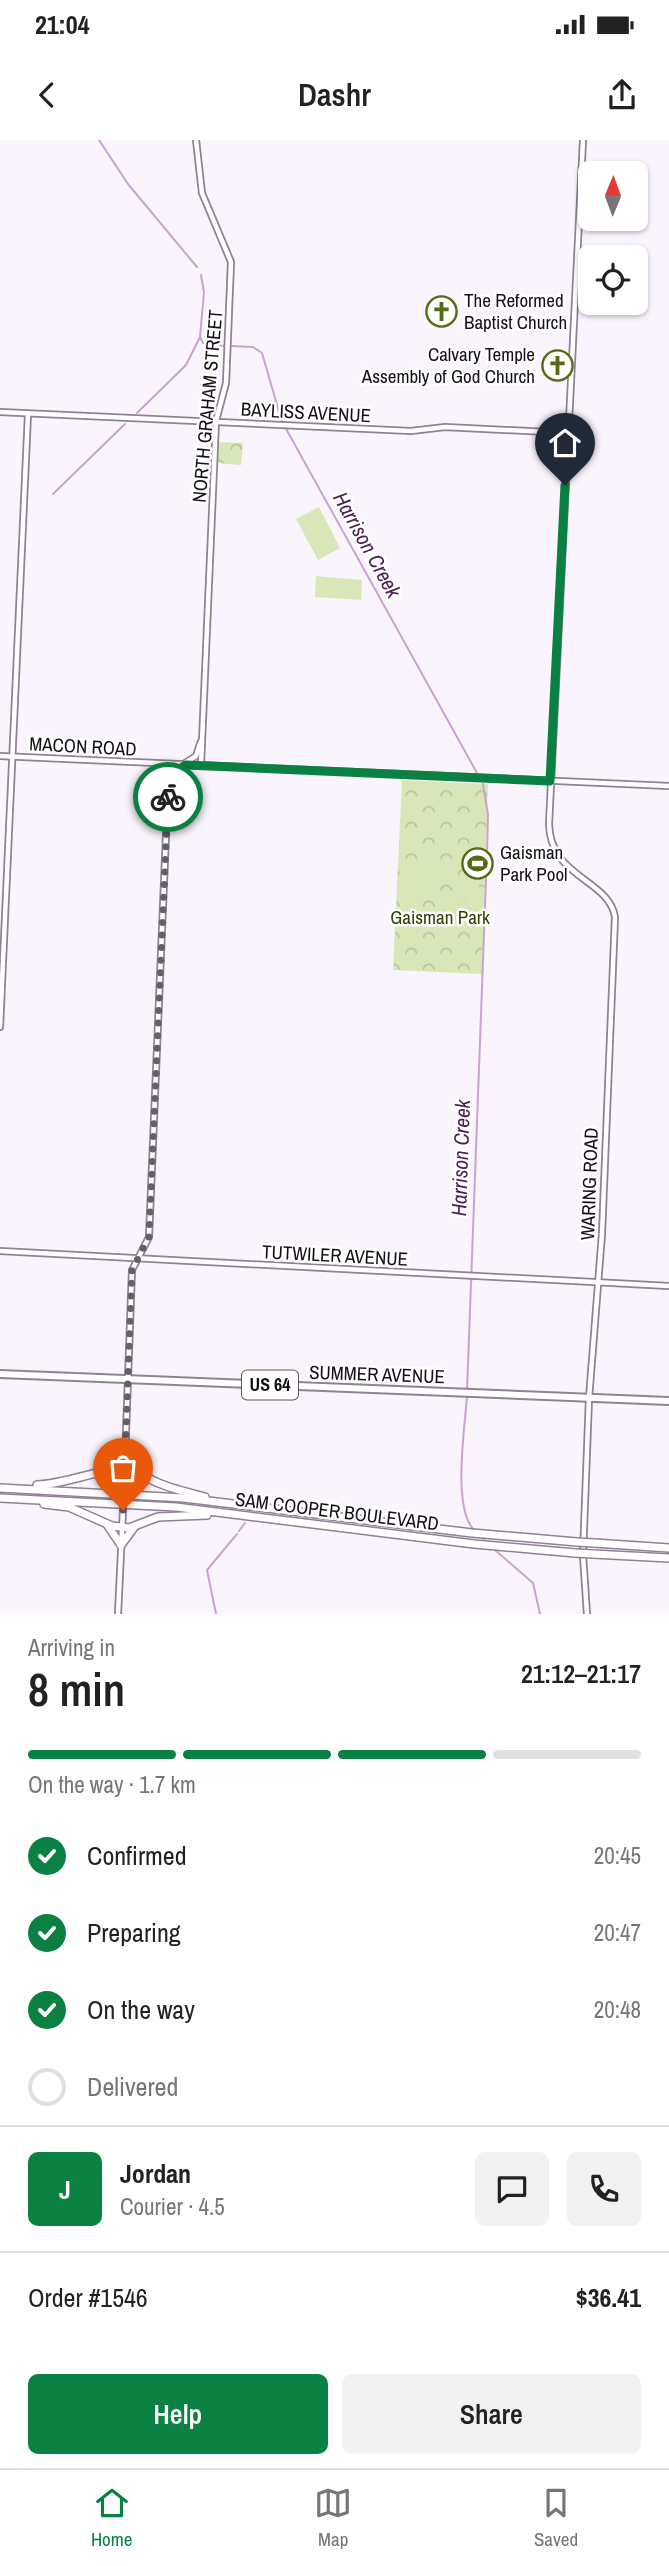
<!DOCTYPE html>
<html lang="en">
<head>
<meta charset="utf-8">
<style>
	:root { --surface:#fff; --page:#f2f2f2; --text:#222; --muted:#767676; --line:#e0e0e0; --accent:#0b8043 }
	body { margin:0; font-family:"Archivo Narrow",sans-serif; background:var(--page); color:var(--text); height:100vh; display:flex; flex-direction:column; font-size:26px; white-space:nowrap }
	* { box-sizing:border-box; margin:0 }
	p { font-size:23px; color:var(--muted) }
	.icon { flex:none; width:38px; height:38px; fill:none; stroke:currentColor; stroke-width:2; stroke-linecap:round; stroke-linejoin:round }
	.map { position:relative; height:1474px; overflow:hidden }
	.panel { display:flex; flex-direction:column; background:var(--surface); flex:1 }
	.panel>* { flex:none }
	.needle { width:46px; rotate:1deg }
	.controls { position:absolute; left:578px; top:21px; display:grid; gap:14px }
	.controls a { display:grid; place-items:center; width:70px; height:70px; border-radius:10px; background:var(--surface); box-shadow:0 2px 5px #0004; font-size:35px }
	.pin { position:absolute; display:grid; place-items:center; width:60px; height:60px; color:#fff; margin:-72px -30px; border-radius:50% 50% 50% 0; rotate:-45deg; box-shadow:0 0 7px #0007 }
	.pin .icon { rotate:45deg }
	.courier { position:absolute; display:grid; place-items:center; width:70px; height:70px; margin:-35px; border:5px solid #0b8043; border-radius:50%; background:#fff; color:#222; box-shadow:0 2px 9px #0007 }
	.overview em { font-style:normal; font-weight:600 }
	.overview div { display:flex; flex-direction:column-reverse }
	.overview { display:flex; align-items:center; justify-content:space-between; height:119px; padding:0 28px }
	h1 { font-size:46px; font-weight:600; line-height:52px }
	.bar { display:grid; grid-template-columns:repeat(4,1fr); gap:10px 7px; align-content:center; height:84px; padding:0 28px }
	.bar i { height:9px; border-radius:5px; background:var(--line) }
	.bar .current { background:var(--accent) }
	.bar p { grid-column:span 4 }
	.line { display:flex; align-items:center; gap:18px; padding:0 28px; border-top:2px solid var(--line) }
	.line div { flex:1 }
	.round { display:grid; place-items:center; flex:none; width:74px; height:74px; border-radius:10px; background:var(--page) }
	ol { padding:0 28px; list-style:none }
	li { display:flex; align-items:center; gap:21px; height:77px }
	li p { margin-inline-start:auto }
	li .icon { padding:7px; border-radius:50%; background:var(--accent); color:#fff; stroke-width:4 }
	li:last-child { color:var(--muted) }
	li i { width:38px; height:38px; border:4px solid var(--line); border-radius:50% }
	.cta { display:flex; gap:14px; margin-top:auto; padding:14px 28px }
	.cta a { flex:1; height:80px; border-radius:10px; background:var(--accent); color:#fff; font-size:28px; font-weight:600; line-height:80px; text-align:center }
	.cta a+a { background:var(--page); color:var(--text) }
	.status { display:flex; justify-content:space-between; align-items:center; height:49px; padding:0 35px; background:var(--surface); direction:ltr }
	.status svg { height:19px; fill:currentColor }
	header { display:flex; justify-content:space-between; align-items:center; height:91px; padding:0 28px; background:var(--surface); font-size:32px; font-weight:600 }
	.dock { display:flex; justify-content:space-around; align-items:center; height:98px; border-top:2px solid var(--line); background:var(--surface); font-size:19px; color:var(--muted) }
	.dock a { display:grid; justify-items:center; gap:4px }
	.dock .current { color:var(--accent) }
	.map>svg:first-child { display:block }
	.park { fill:url(#park-crowns) }
	.pitch { fill:#d9e7b8 }
	.water { fill:url(#water-waves) }
	.lines { fill:none; stroke-linecap:round; stroke-linejoin:round }
	.stream { stroke:#c6a5d0; stroke-width:2 }
	.tertiary-casing { stroke:#908194; stroke-width:8 }
	.secondary-casing { stroke:#908194; stroke-width:8 }
	.primary-casing { stroke:#908194; stroke-width:10 }
	.motorway-casing { stroke:#908194; stroke-width:10 }
	.tertiary { stroke:#fff; stroke-width:4.5 }
	.secondary { stroke:#fff; stroke-width:4.5 }
	.primary { stroke:#fff; stroke-width:6 }
	.motorway { stroke:#fff; stroke-width:7 }
	.secondary-bridge-casing { stroke:#908194; stroke-width:8; stroke-linecap:butt }
	.motorway-bridge-casing { stroke:#908194; stroke-width:10; stroke-linecap:butt }
	.secondary-bridge { stroke:#fff; stroke-width:4.5 }
	.motorway-bridge { stroke:#fff; stroke-width:7 }
	.done { stroke:#655f66; stroke-width:7; stroke-dasharray:0 12.6 }
	.route { stroke:#0b8043; stroke-width:9 }
	.labels { text-anchor:middle; stroke-width:5; stroke-linejoin:round; paint-order:stroke }
	.shield { fill:#fff; stroke:#5b575c; stroke-width:2 }
	.shield-label { font-size:18px; font-weight:bold; fill:#150f16 }
	.poi-label { font-size:19px; fill:#150f16; stroke:#fff; text-anchor:start }
	.street-label { font-size:19px; fill:#150f16; stroke:#fff }
	.park-label { font-size:19px; fill:#313e01; stroke:#fff }
	.water-label { font-size:21px; font-style:italic; fill:#481e53; stroke:#fff }
</style>
</head>
<body>
<div class="status"><b>21:04</b><svg viewBox="0 0 49 12"><path d="M0 12V9h3v3zM5 12V6h3v6zM10 12V3h3v9zM15 12V0h3v12zM26 1h20v11H26zM47 4h2v5h-2z"/></svg></div>
<header><svg class="icon" aria-label="back" viewBox="0 0 24 24"><path d="M15 5l-7 7 7 7"/></svg>Dashr<svg class="icon" aria-label="share" viewBox="0 0 24 24"><path d="M12 15V3M7 8l5-5 5 5M5 13v7h14v-7"/></svg></header>
<div class="map">
<svg width="669" height="1474" viewBox="0 0 669 1474">
	<defs>
		<pattern id="park-crowns" width="20" height="18" patternUnits="userSpaceOnUse" patternTransform="scale(1.75)"><rect width="20" height="18" fill="#d9e7b8"/><path d="M2 6a3 3 0 1 1 6 0M12 15a3 3 0 1 1 6 0" fill="none" stroke="#b9c59d"/></pattern>
		<pattern id="water-waves" width="16" height="10" patternUnits="userSpaceOnUse" patternTransform="scale(1.75)"><rect width="16" height="10" fill="#c6a5d0"/><path d="M0 5q4-4 8 0t8 0" fill="none" stroke="#a98db2"/></pattern>
	</defs>
	<rect width="100%" height="100%" fill="#faf4fc"/>
	<g class="park">
		<polygon points="218,302 243,303 241,325 217,323"/>
		<polygon points="402,640 488,644 482,834 393,830"/>
	</g>
	<g class="pitch">
		<polygon points="319,367 340,408 318,420 296,379"/>
		<polygon points="316,436 362,440 361,460 315,457"/>
		<path d="M406,726h36c-1,25 -15,37 -39,38z"/>
		<circle cx="471" cy="747" r="8"/>
		<path d="M444,759l29,3 -1,29c-19,-1 -29,-14 -28,-32z"/>
	</g>
	<polygon class="water" points="473,711 482,711 481,734 472,734"/>
	<g class="lines">
		<g class="stream">
			<polyline points="99,0 128,44 197,127"/>
			<polyline points="201,135 204,152 200,197 203,203 224,206"/>
			<polyline points="231,206 253,207 262,213 282,282"/>
			<polyline points="137,273 186,225 200,197"/>
			<polyline points="285,287 477,633"/>
			<polyline points="53,354 125,284"/>
			<polyline points="467,1251 487,713 488,675 483,644"/>
			<path d="M467,1256c-2,31 -15,112 7,134"/>
			<polyline points="239,1391 245,1383"/>
			<polyline points="483,1398 486,1402"/>
			<polyline points="495,1410 533,1443 540,1474"/>
			<polyline points="216,1474 207,1430 237,1394"/>
		</g>
		<defs>
			<g id="tertiary">
				<path d="M583,0l-34,684c1,54 60,55 66,93l-13,317 -13,164"/>
				<polyline points="0,272 411,291 445,287 568,293"/>
				<polyline points="0,887 28,274"/>
				<polyline points="0,1111 669,1146"/>
			</g>
			<g id="secondary">
				<polyline points="196,0 202,53 231,122 226,243 216,281 201,625"/>
				<polyline points="0,616 669,646"/>
				<polyline points="185,623 196,616 201,601"/>
				<polyline points="170,641 186,625"/>
				<polyline points="124,1346 132,1130 149,1097 169,624"/>
				<polyline points="118,1474 123,1370"/>
				<polyline points="587,1474 583,1415 589,1258"/>
			</g>
			<polyline id="primary" points="0,1234 669,1261"/>
			<g id="motorway">
				<path d="M125,1311c11,32 51,38 80,46"/>
				<polyline points="110,1328 125,1311"/>
				<path d="M37,1345c34,-1 69,-21 100,-14"/>
				<polyline points="0,1348 184,1358 472,1393 577,1402"/>
				<polyline points="0,1358 176,1367 474,1404 575,1413"/>
				<polyline points="44,1364 69,1367 112,1386 129,1388 158,1377 207,1375"/>
				<polyline points="108,1386 121,1405"/>
				<polyline points="594,1403 669,1408"/>
				<polyline points="121,1405 135,1386"/>
				<polyline points="593,1414 669,1418"/>
			</g>
		</defs>
		<use href="#tertiary" class="tertiary-casing"/>
		<use href="#secondary" class="secondary-casing"/>
		<use href="#primary" class="primary-casing"/>
		<use href="#motorway" class="motorway-casing"/>
		<use href="#tertiary" class="tertiary"/>
		<use href="#secondary" class="secondary"/>
		<use href="#primary" class="primary"/>
		<use href="#motorway" class="motorway"/>
		<defs>
			<polyline id="secondary-bridge" points="123,1370 124,1346"/>
			<g id="motorway-bridge">
				<polyline points="577,1402 594,1403"/>
				<polyline points="575,1413 593,1414"/>
			</g>
		</defs>
		<use href="#secondary-bridge" class="secondary-bridge-casing"/>
		<use href="#motorway-bridge" class="motorway-bridge-casing"/>
		<use href="#secondary-bridge" class="secondary-bridge"/>
		<use href="#motorway-bridge" class="motorway-bridge"/>
	</g>
	<g class="lines">
		<polyline class="done" points="123,1370 132,1130 149,1097 168,657"/>
		<path class="route" d="M168,657c0,-15 5,-25 18,-32l364,16 15,-296"/>
	</g>
	<defs>
		<symbol id="church-ring" viewBox="-11 -11 22 22"><circle r="9.5" fill="#fff" stroke="#566915" stroke-width="1.5"/><path d="M-1.2-6h2.4v3.5h3.3v2.4h-3.3V6h-2.4V-.1h-3.3v-2.4h3.3Z" fill="#566915"/></symbol>
		<symbol id="stadium-ring" viewBox="-11 -11 22 22"><circle r="9.5" fill="#fff" stroke="#566915" stroke-width="1.5"/><path d="M0-5a6.5 5 0 1 0 0 10a6.5 5 0 1 0 0-10ZM-3.5-1.8h7v3.6h-7Z" fill="#566915"/></symbol>
	</defs>
	<g fill-rule="evenodd">
		<use href="#church-ring" x="424" y="154" width="35" height="35"/>
		<use href="#church-ring" x="540" y="208" width="35" height="35"/>
		<use href="#stadium-ring" x="460" y="706" width="35" height="35"/>
	</g>
	<g class="labels">
		<rect class="shield" x="242" y="1230.5" width="56" height="29" rx="5"/>
		<g class="shield-label">
			<text x="270" y="1251">US 64</text>
		</g>
		<g class="poi-label">
			<text x="464" y="167">The Reformed<tspan x="464" dy="22">Baptist Church</tspan></text>
			<text x="535" y="221" text-anchor="end">Calvary Temple<tspan x="535" dy="22">Assembly of God Church</tspan></text>
			<text x="500" y="719">Gaisman<tspan x="500" dy="22">Park Pool</tspan></text>
		</g>
		<g class="street-label">
			<text transform="translate(207 266) rotate(-85)" y="7">NORTH GRAHAM STREET</text>
			<text transform="translate(306 272) rotate(3)" y="7">BAYLISS AVENUE</text>
			<text transform="translate(83 606) rotate(3)" y="7">MACON ROAD</text>
			<text transform="translate(589 1044) rotate(-88)" y="7">WARING ROAD</text>
			<text transform="translate(335 1115) rotate(3)" y="7">TUTWILER AVENUE</text>
			<text transform="translate(377 1234) rotate(2)" y="7">SUMMER AVENUE</text>
			<text transform="translate(337 1371) rotate(7)" y="7">SAM COOPER BOULEVARD</text>
		</g>
		<g class="park-label">
			<text x="440" y="784">Gaisman Park</text>
		</g>
		<g class="water-label">
			<text transform="translate(367 405) rotate(61)" y="7">Harrison Creek</text>
			<text transform="translate(461 1018) rotate(-88)" y="7">Harrison Creek</text>
		</g>
	</g>
</svg>
<div class="controls">
<a><svg class="needle" viewBox="-14 -14 28 28"><path d="M0-13l5 13h-10z" fill="#e53935"/><path d="M0 13l5-13h-10z" fill="#767676"/></svg></a>
<a><svg class="icon" aria-label="locate" viewBox="0 0 24 24"><circle cx="12" cy="12" r="6"/><path d="M12 2v4M12 18v4M2 12h4M18 12h4"/></svg></a>
</div>
<div class="pin" style="left:123px;top:1370px;background:#ea580c"><svg class="icon" aria-label="bag" viewBox="0 0 24 24"><path d="M5 8h14l-1 12H6zM9 8a3 3 0 0 1 6 0"/></svg></div>
<div class="pin" style="left:565px;top:345px;background:#1f2937"><svg class="icon" aria-label="home" viewBox="0 0 24 24"><path d="M3 11l9-7 9 7M6 9v11h12V9"/></svg></div>
<div class="courier" style="left:168px;top:657px"><svg class="icon" aria-label="bike" viewBox="0 0 24 24"><circle cx="6" cy="16" r="4"/><circle cx="18" cy="16" r="4"/><path d="M6 16l4-8h5l3 8M10 8l3 8H6M13 5h3"/></svg></div>
</div>
<section class="panel">
<div class="overview"><div><h1>8 min</h1><p>Arriving in</p></div><em>21:12–21:17</em></div>
<div class="bar"><i class="current"></i><i class="current"></i><i class="current"></i><i></i><p>On the way · 1.7 km</p></div>
<ol>
<li><svg class="icon" aria-label="check" viewBox="0 0 24 24"><path d="M5 12l5 5 9-10"/></svg>Confirmed<p>20:45</p></li>
<li><svg class="icon" aria-label="check" viewBox="0 0 24 24"><path d="M5 12l5 5 9-10"/></svg>Preparing<p>20:47</p></li>
<li><svg class="icon" aria-label="check" viewBox="0 0 24 24"><path d="M5 12l5 5 9-10"/></svg>On the way<p>20:48</p></li>
<li><i></i>Delivered</li>
</ol>
<div class="line" style="height:126px"><b class="round" style="background:var(--accent);color:#fff">J</b><div><b>Jordan</b><p>Courier · 4.5</p></div><a class="round"><svg class="icon" aria-label="chat" viewBox="0 0 24 24"><path d="M4 5h16v11H9l-5 4z"/></svg></a><a class="round"><svg class="icon" aria-label="phone" viewBox="0 0 24 24"><path d="M5 4h4l2 5-3 2q2 4 5 5l2-3 5 2v4C11 20 4 13 5 4z"/></svg></a></div>
<div class="line" style="height:91px"><div>Order #1546</div><b>$36.41</b></div>
<div class="cta"><a>Help</a><a>Share</a></div>
</section>
<nav class="dock">
<a class="current"><svg class="icon" aria-label="home" viewBox="0 0 24 24"><path d="M3 11l9-7 9 7M6 9v11h12V9"/></svg>Home</a>
<a><svg class="icon" aria-label="map" viewBox="0 0 24 24"><path d="M3 6l6-2 6 2 6-2v14l-6 2-6-2-6 2zM9 4v14M15 6v14"/></svg>Map</a>
<a><svg class="icon" aria-label="saved" viewBox="0 0 24 24"><path d="M7 4h10v16l-5-4-5 4z"/></svg>Saved</a>
</nav>
</body>
</html>
